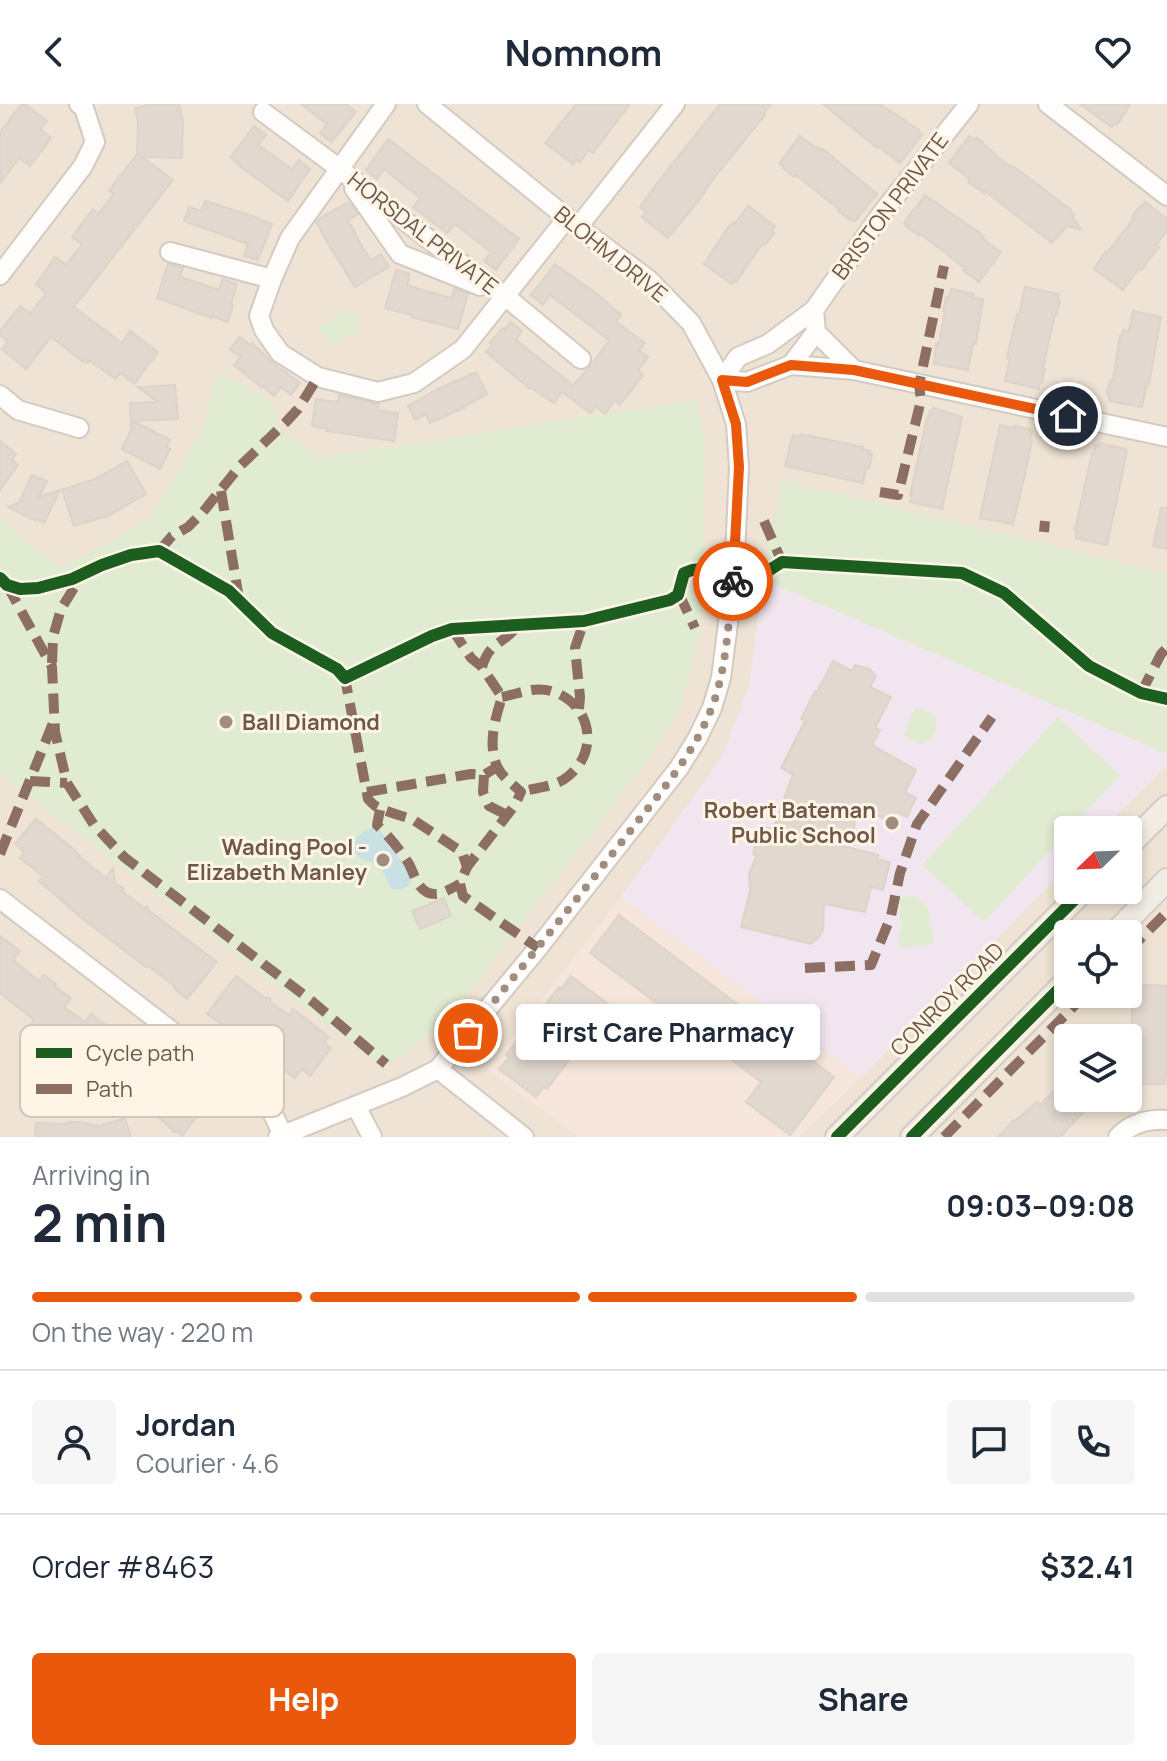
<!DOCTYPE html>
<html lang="en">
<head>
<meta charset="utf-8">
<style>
	:root { --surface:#fff; --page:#f6f6f7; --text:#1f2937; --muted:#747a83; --line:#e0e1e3; --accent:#ea580c }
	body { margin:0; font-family:Manrope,sans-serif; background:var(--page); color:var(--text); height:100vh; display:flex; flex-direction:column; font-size:30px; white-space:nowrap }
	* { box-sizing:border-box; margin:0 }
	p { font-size:26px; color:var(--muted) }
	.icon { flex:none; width:44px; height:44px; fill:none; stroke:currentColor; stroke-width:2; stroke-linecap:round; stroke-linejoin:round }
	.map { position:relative; height:1033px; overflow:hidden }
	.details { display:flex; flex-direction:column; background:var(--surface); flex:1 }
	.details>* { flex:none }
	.needle { width:52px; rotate:247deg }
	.tools { position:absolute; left:1054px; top:712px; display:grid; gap:16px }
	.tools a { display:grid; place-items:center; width:88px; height:88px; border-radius:8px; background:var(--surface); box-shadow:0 4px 12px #0003; font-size:40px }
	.pin { position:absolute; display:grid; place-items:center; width:68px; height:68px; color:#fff; margin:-34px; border:4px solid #fff; border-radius:50%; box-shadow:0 2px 8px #0007 }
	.courier { position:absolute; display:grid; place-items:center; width:80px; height:80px; margin:-40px; border:6px solid #ea580c; border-radius:50%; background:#fff; color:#222; box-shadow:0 2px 10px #0007 }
	.bubble { position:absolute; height:56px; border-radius:8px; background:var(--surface); box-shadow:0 4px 12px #0003; font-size:26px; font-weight:700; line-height:56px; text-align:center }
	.headline em { font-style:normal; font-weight:700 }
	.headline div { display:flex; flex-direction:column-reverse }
	.headline { display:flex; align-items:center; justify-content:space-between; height:136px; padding:0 32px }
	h1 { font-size:52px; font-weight:700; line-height:60px }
	.bar { display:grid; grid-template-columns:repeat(4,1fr); gap:12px 8px; align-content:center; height:96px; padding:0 32px }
	.bar i { height:10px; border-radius:6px; background:var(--line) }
	.bar .current { background:var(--accent) }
	.bar p { grid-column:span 4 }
	.line { display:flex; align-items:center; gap:20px; padding:0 32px; border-top:2px solid var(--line) }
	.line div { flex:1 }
	.round { display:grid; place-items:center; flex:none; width:84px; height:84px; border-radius:8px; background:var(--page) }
	.action { display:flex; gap:16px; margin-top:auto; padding:16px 32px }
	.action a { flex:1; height:92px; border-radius:8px; background:var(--accent); color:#fff; font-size:32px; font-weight:700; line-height:92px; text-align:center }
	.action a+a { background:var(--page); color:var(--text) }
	header { display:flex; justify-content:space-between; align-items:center; height:104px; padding:0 32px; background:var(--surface); font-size:36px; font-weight:700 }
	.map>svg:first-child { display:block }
	.residential { fill:#eee3d4; fill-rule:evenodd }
	.commercial { fill:#f5e5da }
	.education { fill:#f1e6f0 }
	.green { fill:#e0ebd2 }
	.water { fill:#cae1e4 }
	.building { fill:#e1d8cf; stroke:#ddd3c9; stroke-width:2 }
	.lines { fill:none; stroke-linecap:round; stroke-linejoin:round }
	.minor-casing { stroke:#d3cbc2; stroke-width:22 }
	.major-casing { stroke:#d3cbc4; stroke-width:26 }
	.minor { stroke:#fefdfb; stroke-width:18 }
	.major { stroke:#f1ece4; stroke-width:22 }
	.quiet { stroke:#8d6e63; stroke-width:10; stroke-dasharray:20 10; stroke-linecap:butt }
	.cycleway-casing { stroke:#fef5e6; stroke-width:17 }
	.cycleway { stroke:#1b5e20; stroke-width:12 }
	.done { stroke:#9f8d80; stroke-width:8; stroke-dasharray:0 14.4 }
	.route { stroke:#ea580c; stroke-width:10 }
	.poi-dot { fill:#9f8d80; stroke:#fef5e6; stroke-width:3 }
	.labels { text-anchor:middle; stroke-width:6; stroke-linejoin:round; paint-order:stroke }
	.street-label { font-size:22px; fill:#705849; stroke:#fef5e6 }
	.poi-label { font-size:22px; font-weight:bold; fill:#705849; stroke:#fef5e6; text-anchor:end }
	.key { fill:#fef5e6; stroke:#d3c6b7; stroke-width:2 }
	.key-label { font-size:22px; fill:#705849 }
</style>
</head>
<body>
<header><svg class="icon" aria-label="back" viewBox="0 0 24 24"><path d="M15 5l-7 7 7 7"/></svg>Nomnom<svg class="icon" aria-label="heart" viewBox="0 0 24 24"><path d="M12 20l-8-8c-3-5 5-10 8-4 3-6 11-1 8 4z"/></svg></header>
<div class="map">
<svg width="1167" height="1033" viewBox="0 0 1167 1033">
	<rect width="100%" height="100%" fill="#f5f0e7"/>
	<path class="residential" d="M0,0h1167v1033h-1167zM1068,726h60v60h-60zM1068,830h60v60h-60zM1068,934h60v60h-60z"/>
	<polygon class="commercial" points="621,793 862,973 799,1033 579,1033 487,966"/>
	<polygon class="education" points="763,475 1167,650 1167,661 1103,726 1068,726 1068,762 862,973 621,793 721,654 749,583"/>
	<g class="green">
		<path d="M345,205c8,4 17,11 15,21l-6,4 -9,1 -11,9 -14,-12 -1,-4z"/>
		<path d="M225,272c17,9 45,18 53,38l-4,10 44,34 378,-58 9,42 -2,92 1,37 -4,61 -20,77 -32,51 -196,254c-22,19 -43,42 -71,52l-381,-292v-255l61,49 5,-3 -1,-2 13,-4 69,-38 58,-96 10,-48 4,3z"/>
		<polygon points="782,376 1167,470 1167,650 763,475"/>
		<path d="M915,604l15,4 6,8c0,12 -1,19 -13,24l-19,-7 6,-21z"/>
		<polygon points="1058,613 1120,671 984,818 922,761"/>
		<polygon points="915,792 928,803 934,840 900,844 898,832 901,828 899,793"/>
	</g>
	<path class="water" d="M372,724c14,3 17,17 26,28 4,5 9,10 12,16 5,13 -6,20 -18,17 -6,-7 -7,-17 -14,-23 -5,-4 -14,-4 -19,-9 -13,-12 0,-26 13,-29z"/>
	<g class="building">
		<polygon points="22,0 25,0 44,15 47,17 40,25 51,34 30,62 19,54 0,79 0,28"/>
		<polygon points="152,0 179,0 183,18 182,54 142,53 173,76 74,203 122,239 130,227 158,248 134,280 120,269 116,275 90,257 88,259 84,256 83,258 51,233 26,265 2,245 8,238 0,231 0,227 20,202 30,210 46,189 36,180 55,153 66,161 82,140 72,133 93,105 98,110 114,90 109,86 137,50 138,19 135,4"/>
		<polygon points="301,0 346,0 356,8 331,38 320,29 327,20"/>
		<polygon points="576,0 630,0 593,49 589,46 580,58 576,55 573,60 545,39"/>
		<polygon points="720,0 771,0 763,10 765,11 713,75 697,99 668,134 642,113 646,108 640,103 661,74"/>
		<polygon points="823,0 880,0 919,26 918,28 922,31 900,59 878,42 877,44"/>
		<polygon points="1080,0 1130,0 1117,21 1115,19 1112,23"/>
		<polygon points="254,22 266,31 258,41 292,65 299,56 310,65 288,97 242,64 231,53"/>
		<polygon points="800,32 818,45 818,44 824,46 877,90 855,117 851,115 850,116 838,107 840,106 796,71 794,73 783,64 784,63 780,60 781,57"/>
		<polygon points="969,32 974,36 976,33 1000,55 1012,63 1013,62 1071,106 1070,108 1074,111 1072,113 1081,125 1067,122 1052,139 985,87 984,89 968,78 970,75 949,59"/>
		<polygon points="388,35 519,135 496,166 484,157 491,148 455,120 447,129 413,103 420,94 384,65 377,75 366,66"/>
		<polygon points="925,91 984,132 982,134 1001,148 979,178 963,166 964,164 946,149 924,133 920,130 919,132 907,123 908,122 904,119"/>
		<polygon points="205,97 259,114 259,115 272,120 258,156 244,152 248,140 184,117 189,103 201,107"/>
		<polygon points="349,98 358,110 348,116 363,144 371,156 381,150 389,163 355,183 329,141 316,118 325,111"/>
		<polygon points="1145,98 1167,115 1167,127 1156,141 1159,143 1141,166 1139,164 1123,186 1094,165 1105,148 1106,149 1110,145 1134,114 1132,113 1140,102 1142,103"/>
		<polygon points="748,102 775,122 772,127 774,129 765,141 763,139 736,178 735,176 732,180 704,160 728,123 734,118 735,119"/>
		<polygon points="168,160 183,164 180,173 219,186 223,175 237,180 231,200 233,201 228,218 211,212 211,214 157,194"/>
		<polygon points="555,160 601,193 621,211 616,218 645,239 639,246 648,253 638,266 643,271 620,301 615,296 605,310 596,303 590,309 562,288 554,299 531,284 530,285 486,248 492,241 490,239 502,224 504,226 511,218 522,227 516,236 573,281 591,262 609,236 550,191 543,201 531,191"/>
		<polygon points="396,166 410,170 407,181 419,185 452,194 454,185 468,190 458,225 411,213 412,211 385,204"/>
		<polygon points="1025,183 1059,190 1058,196 1060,197 1057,210 1055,210 1044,259 1043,265 1045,265 1042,279 1040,279 1039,285 1005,277 1010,254 1007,254 1017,210 1019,211"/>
		<polygon points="951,185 974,190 971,193 983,195 976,240 973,239 968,266 934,260 936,239 938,240 940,234 945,207 943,207 946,193 948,194"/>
		<polygon points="1133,207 1161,213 1149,280 1147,280 1142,303 1109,297 1109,291 1107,290 1110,276 1113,277 1120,231 1122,231 1123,226 1129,227"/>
		<polygon points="240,233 250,241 252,239 273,259 300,279 291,291 281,283 274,292 263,282 262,284 234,261 241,253 230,245"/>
		<polygon points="476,268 487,290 485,291 463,303 464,304 430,319 426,310 415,316 408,302 438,285"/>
		<polygon points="175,281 178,315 133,317 170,336 166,343 170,345 160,365 122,345 131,326 130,299 158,298 138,283"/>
		<polygon points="339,291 379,300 378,306 398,309 394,337 327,327 328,325 312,322 316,295 338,298"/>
		<polygon points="933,304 962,313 942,405 910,398 912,391 910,391 927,314 928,314 930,306 933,307"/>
		<polygon points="1000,321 1015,324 1015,322 1030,325 1029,327 1032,328 1030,335 1032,336 1026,366 1013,420 980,414"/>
		<polygon points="801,330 863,343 862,345 870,347 869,350 872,350 869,365 866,364 863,379 785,362 792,333 793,331 800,332"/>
		<polygon points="0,337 16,350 12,356 18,361 0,386"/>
		<polygon points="1099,339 1126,345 1126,348 1127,348 1107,441 1076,434 1077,426 1075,426 1092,349 1094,349 1095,341 1098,342"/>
		<polygon points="127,357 146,390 110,411 74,422 62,386 95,375"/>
		<polygon points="32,371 47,377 39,393 60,386 44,419 37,415 36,417 8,403 19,399"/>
		<polygon points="1161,404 1167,404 1167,445 1153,442"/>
		<polygon points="833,557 852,567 855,561 869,565 876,572 870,583 891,593 875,624 880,626 872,641 916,666 905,688 916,694 907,713 896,708 891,718 856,701 854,724 839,741 878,751 877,755 890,758 883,786 871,783 865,808 824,800 823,826 819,833 811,840 741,823 750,787 749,770 757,751 753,750 760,722 773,725 793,670 781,664 805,617 801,615 815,587 817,588"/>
		<polygon points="36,715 65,738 80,751 78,752 106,774 113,764 115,779 124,785 122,787 143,803 148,803 148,806 217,858 187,895 174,884 176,883 147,861 146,863 83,815 39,777 43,772 20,754 24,748 15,740"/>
		<polygon points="444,794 451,812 420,825 412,807"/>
		<polygon points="619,811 834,973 790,1031 746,998 761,978 590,849"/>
		<polygon points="0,832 20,847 13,856 39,877 44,871 56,880 54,882 71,894 64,903 85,918 91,910 124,935 118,943 138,958 144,949 188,982 190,979 204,990 194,1002 201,1007 182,1032 177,1028 173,1028 170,1023 114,979 118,989 96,972 91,973 91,968 83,960 62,945 58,945 55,934 46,936 45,932 30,921 34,916 0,889"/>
		<polygon points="236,872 265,894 270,894 270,898 289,911 293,905 329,933 324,939 331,944 310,972 302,965 295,974 262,950 268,941 248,925 242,934 207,910"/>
		<polygon points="571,872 608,900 598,912 601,914 596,921 547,985 544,983 536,993 499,965 509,953 506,951 540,907 559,883 561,885"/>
		<polygon points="1148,881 1167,882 1167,971 1165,971 1165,980 1137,980 1137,956 1132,961 1132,882"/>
		<polygon points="1068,973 1068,994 1097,994 1060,1033 998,1033 1014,1016 1015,1017 1037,998 1040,1001"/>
		<polygon points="125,1014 131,1033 35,1033 36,1019 67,1020 67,1018 80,1018 100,1022"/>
	</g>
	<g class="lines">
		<defs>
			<g id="minor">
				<polyline points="386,0 290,134 272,175 259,212 264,226 280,249 318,273 378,288 414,279 463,245 567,114"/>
				<polyline points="1048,0 1167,92"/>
				<polyline points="263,8 340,65 419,128 505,192 581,255"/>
				<polyline points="354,84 400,150 480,182"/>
				<polyline points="578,123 675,0"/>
				<polyline points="170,148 272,175"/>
				<polyline points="0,171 83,62 95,38 84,4 79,0"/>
				<polyline points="791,261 816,228"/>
				<polyline points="854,266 816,228 814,206 882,109 969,0"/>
				<polyline points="722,276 747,278 791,261 854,266 1167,333"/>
				<polyline points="722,276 738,253 768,240 814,206"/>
				<polyline points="0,291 18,306 79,324"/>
				<polyline points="0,795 269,1002 283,1031"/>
				<polyline points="438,965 524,1033"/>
				<polyline points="356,1002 372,1033"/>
				<polyline points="278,1033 402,983 438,965 538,844 679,664 697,635 712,604 721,574 734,473 739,363 736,320 722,276 691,219 648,175 578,123 427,0"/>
				<path d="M1118,1033c13,-14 31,-18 49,-17"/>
			</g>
			<g id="major">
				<polyline points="1128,742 1167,703"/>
				<polyline points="1114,830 1167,776"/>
				<polyline points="837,1033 1084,786"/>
				<polyline points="912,1033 1068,876"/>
			</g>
		</defs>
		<use href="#minor" class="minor-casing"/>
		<use href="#major" class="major-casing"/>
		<use href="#minor" class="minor"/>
		<use href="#major" class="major"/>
		<g class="quiet">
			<polyline points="221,387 239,495"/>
			<polyline points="880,388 898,391 921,296 919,281 944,162"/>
			<polyline points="764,417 782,458"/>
			<polyline points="1044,428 1045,417"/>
			<polyline points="159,447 172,432 188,423 203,408 239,363 286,318 298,305 318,273"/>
			<polyline points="7,481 52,563 55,628 67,679 94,721 124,753 313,898 386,960"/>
			<polyline points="678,491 681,494 695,524"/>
			<path d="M452,525l19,29 11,9 20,30c-7,22 -15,49 -4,71 5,10 15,16 23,24l-6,13 -48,62"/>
			<polyline points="52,559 53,533 61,505 80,474"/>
			<path d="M482,563c8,-27 22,-22 36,-42"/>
			<path d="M342,571l3,3 23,121c3,3 6,7 11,9 3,2 28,10 33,11l50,33 5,15 -7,17 3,12 75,52"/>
			<polyline points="1141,589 1161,550 1167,544"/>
			<path d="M502,593c16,-3 32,-11 49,-6 42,12 50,65 12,89 -12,7 -29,8 -42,12"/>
			<polyline points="579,605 580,593 575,544 584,517"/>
			<polyline points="484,671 483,688 489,702 507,711"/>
			<polyline points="30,677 67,679"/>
			<polyline points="367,688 471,670 484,671 497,663"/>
			<path d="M380,706l-3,15c11,10 24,26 32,39 6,11 9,31 28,30 7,-1 17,-7 23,-10"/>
			<polyline points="0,750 53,619"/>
			<polyline points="1128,847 1167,808"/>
			<polyline points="805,864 871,861 891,812 900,769 917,720 992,613"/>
			<polyline points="944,1033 1086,890"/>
		</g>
		<defs>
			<g id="cycleway">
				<polyline points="0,474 7,481 20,485 38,484 72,475 102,461 131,451 159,447 229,487 272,529 337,565 345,574 432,532 452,525 584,517 670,496 678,491 684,469 692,466 703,465 709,471 757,477 765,469 782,458 962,469 1004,489 1089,562 1141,589 1167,595"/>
				<polyline points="837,1033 1084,786"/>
				<polyline points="912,1033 1068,876"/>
			</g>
		</defs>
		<use href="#cycleway" class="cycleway-casing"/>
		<use href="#cycleway" class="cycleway"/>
	</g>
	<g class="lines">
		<path class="done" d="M468,929c53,-64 105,-129 156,-194 32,-42 69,-82 88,-132 15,-39 16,-84 21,-126"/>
		<polyline class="route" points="733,477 739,363 736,320 722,276 747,278 791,261 854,266 1068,312"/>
	</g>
	<g class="poi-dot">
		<circle cx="226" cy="618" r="8"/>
		<circle cx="892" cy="719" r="8"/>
		<circle cx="383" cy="756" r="8"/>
	</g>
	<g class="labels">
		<g class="street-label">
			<text transform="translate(890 102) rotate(-53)" y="8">BRISTON PRIVATE</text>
			<text transform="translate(423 129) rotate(38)" y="8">HORSDAL PRIVATE</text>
			<text transform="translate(611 150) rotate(39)" y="8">BLOHM DRIVE</text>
			<text transform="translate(947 895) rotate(-45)" y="8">CONROY ROAD</text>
		</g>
		<g class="poi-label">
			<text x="242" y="626" text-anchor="start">Ball Diamond</text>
			<text x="876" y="714">Robert Bateman<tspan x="876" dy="25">Public School</tspan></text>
			<text x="367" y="751">Wading Pool -<tspan x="367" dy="25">Elizabeth Manley</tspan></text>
		</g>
	</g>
	<rect x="20" y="921" width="264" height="92" rx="12" class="key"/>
	<rect x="36" y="944" width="36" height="10" fill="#1b5e20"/>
	<rect x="36" y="980" width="36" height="10" fill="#8d6e63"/>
	<g class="key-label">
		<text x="86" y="957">Cycle path</text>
		<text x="86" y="993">Path</text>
	</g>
</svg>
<div class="tools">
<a><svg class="needle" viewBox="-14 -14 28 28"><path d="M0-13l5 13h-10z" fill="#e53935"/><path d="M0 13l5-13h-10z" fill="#747a83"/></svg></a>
<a><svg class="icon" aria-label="locate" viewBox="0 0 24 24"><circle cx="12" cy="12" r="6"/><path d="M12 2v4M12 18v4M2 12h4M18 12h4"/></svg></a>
<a><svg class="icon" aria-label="layers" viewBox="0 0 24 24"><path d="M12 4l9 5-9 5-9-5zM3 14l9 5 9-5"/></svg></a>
</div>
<div class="pin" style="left:468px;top:929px;background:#ea580c"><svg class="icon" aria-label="bag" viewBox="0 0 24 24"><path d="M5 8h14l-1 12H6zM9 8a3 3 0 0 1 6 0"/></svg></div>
<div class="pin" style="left:1068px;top:312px;background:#1f2937"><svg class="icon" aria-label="home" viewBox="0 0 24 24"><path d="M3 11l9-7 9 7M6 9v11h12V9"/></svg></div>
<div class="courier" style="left:733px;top:477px"><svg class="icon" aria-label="bike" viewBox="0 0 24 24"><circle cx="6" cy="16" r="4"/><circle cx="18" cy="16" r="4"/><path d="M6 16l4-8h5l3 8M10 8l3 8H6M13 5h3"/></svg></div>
<div class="bubble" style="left:516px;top:900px;width:304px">First Care Pharmacy</div>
</div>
<section class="details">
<div class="headline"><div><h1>2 min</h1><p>Arriving in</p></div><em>09:03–09:08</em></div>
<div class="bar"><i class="current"></i><i class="current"></i><i class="current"></i><i></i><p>On the way · 220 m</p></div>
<div class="line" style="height:144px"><a class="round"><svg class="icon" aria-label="person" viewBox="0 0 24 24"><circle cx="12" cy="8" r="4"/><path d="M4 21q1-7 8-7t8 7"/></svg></a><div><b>Jordan</b><p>Courier · 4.6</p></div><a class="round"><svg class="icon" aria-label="chat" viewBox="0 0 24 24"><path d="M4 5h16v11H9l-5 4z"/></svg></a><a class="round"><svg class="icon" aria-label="phone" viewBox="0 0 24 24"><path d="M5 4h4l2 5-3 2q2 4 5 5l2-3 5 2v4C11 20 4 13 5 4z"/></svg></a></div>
<div class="line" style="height:104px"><div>Order #8463</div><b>$32.41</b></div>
<div class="action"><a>Help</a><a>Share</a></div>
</section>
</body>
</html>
